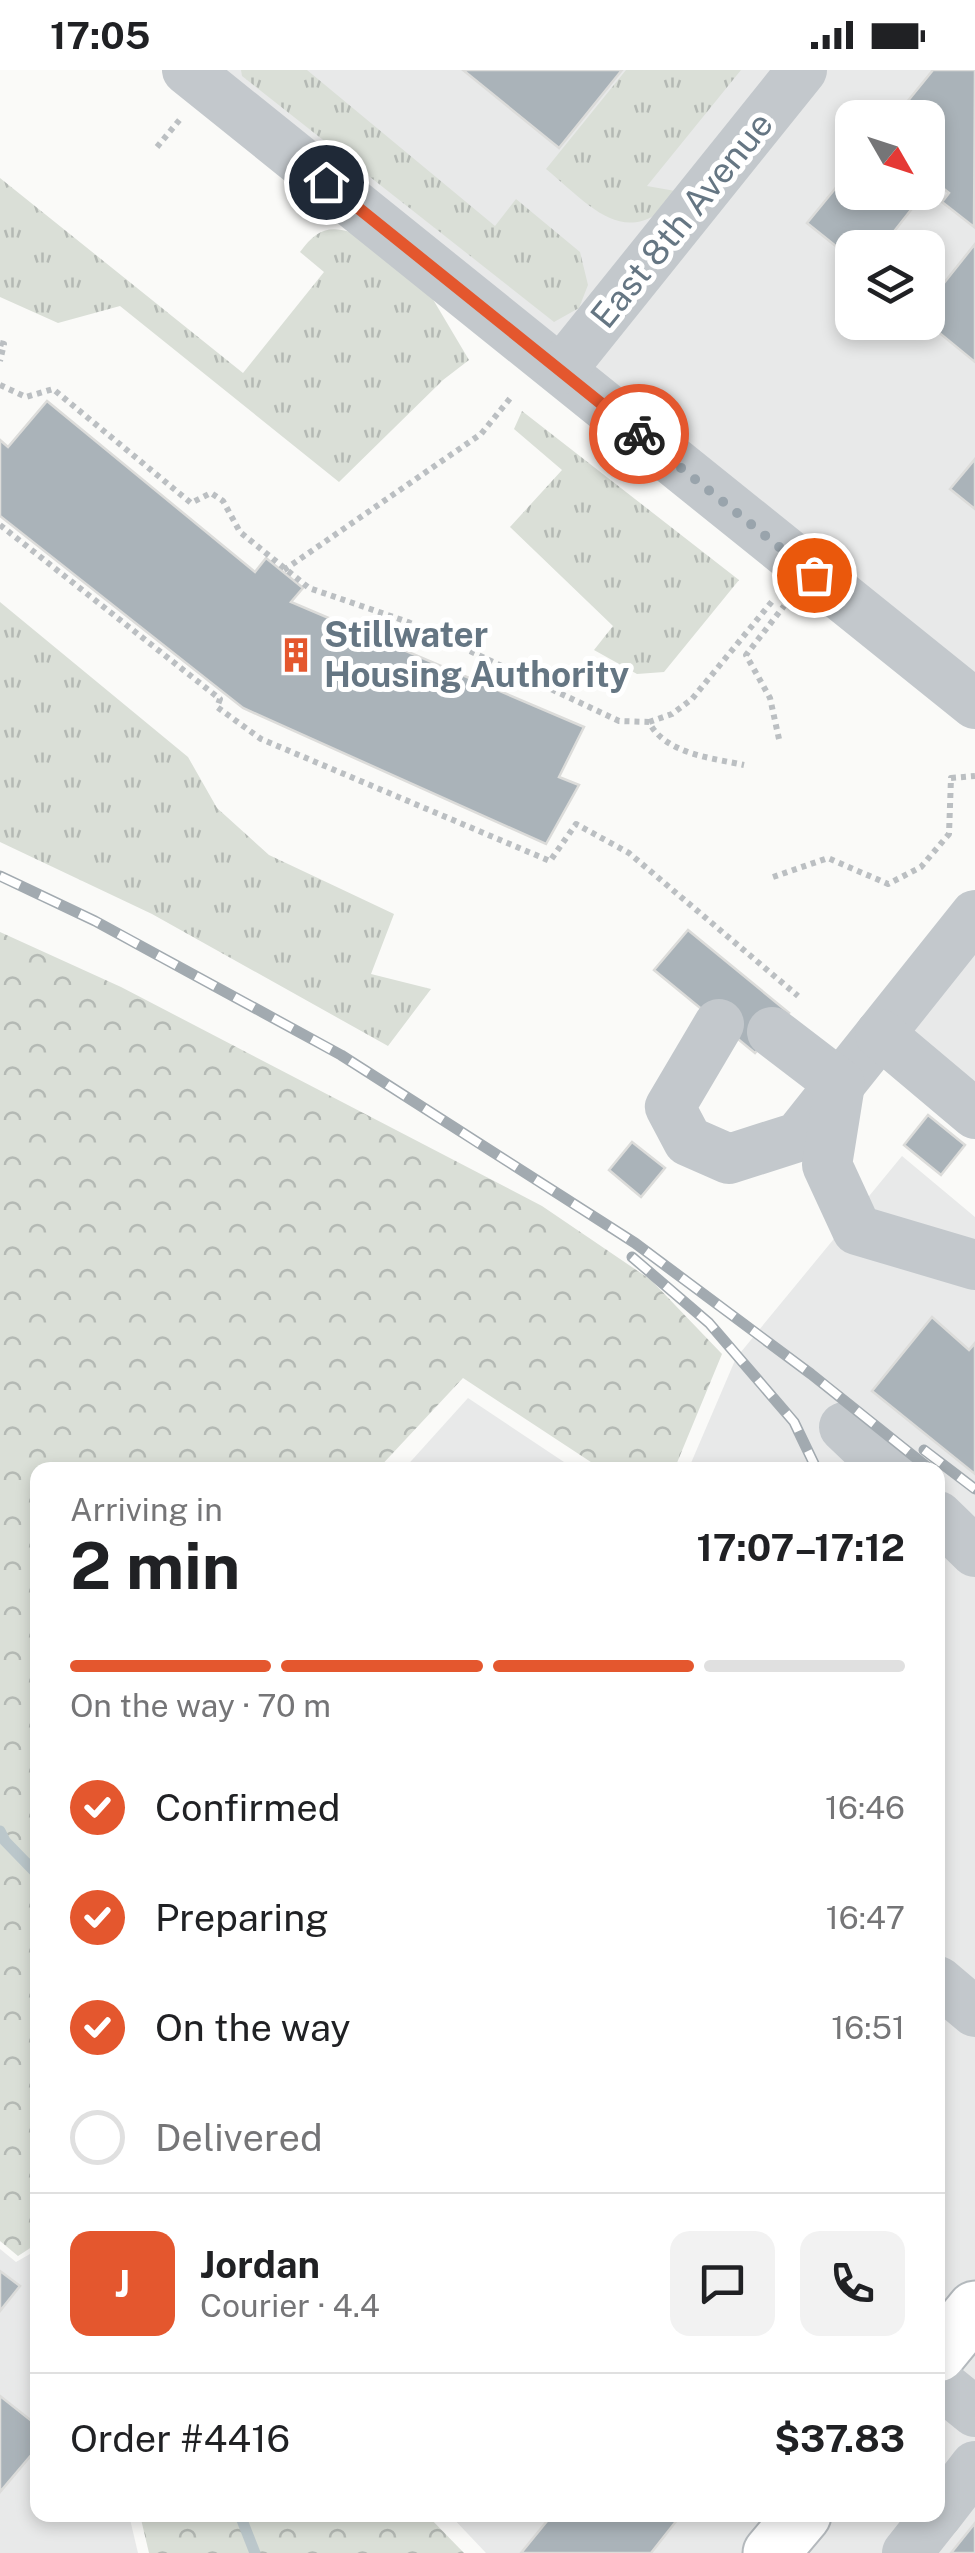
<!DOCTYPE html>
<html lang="en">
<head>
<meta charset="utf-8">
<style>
	:root { --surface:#fff; --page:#f2f2f2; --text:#202124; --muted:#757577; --line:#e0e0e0; --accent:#e4572e }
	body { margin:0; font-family:"Public Sans",sans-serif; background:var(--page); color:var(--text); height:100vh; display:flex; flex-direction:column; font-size:38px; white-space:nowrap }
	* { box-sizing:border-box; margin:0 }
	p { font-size:32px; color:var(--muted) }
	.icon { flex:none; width:55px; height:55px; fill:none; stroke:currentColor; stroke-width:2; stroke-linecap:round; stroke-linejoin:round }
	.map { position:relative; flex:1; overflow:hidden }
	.sheet { position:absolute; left:30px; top:1392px; width:915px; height:1060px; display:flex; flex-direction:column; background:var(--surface); border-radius:20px; box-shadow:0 5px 15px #0003 }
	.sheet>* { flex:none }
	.needle { width:65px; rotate:129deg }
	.buttons { position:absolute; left:835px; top:30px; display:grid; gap:20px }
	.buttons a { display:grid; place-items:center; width:110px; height:110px; border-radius:20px; background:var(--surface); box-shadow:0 5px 15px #0003; font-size:50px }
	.pin { position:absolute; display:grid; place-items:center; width:85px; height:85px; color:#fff; margin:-42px; border:5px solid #fff; border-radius:50%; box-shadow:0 2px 10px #0007 }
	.courier { position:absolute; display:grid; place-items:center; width:100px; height:100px; margin:-50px; border:8px solid #e4572e; border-radius:50%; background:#fff; color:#222; box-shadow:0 2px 12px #0007 }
	.overview em { font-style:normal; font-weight:700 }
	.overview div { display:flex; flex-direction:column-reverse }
	.overview { display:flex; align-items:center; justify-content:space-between; height:170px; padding:0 40px }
	h1 { font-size:65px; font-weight:700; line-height:75px }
	.bar { display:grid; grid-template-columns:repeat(4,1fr); gap:15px 10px; align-content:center; height:120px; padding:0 40px }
	.bar i { height:12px; border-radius:8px; background:var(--line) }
	.bar .current { background:var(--accent) }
	.bar p { grid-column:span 4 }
	.line { display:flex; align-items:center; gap:25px; padding:0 40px; border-top:2px solid var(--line) }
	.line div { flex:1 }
	.round { display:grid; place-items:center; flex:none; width:105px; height:105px; border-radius:20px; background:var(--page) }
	ol { padding:0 40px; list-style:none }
	li { display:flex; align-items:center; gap:30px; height:110px }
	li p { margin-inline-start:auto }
	li .icon { padding:10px; border-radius:50%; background:var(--accent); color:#fff; stroke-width:4 }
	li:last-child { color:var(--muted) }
	li i { width:55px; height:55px; border:5px solid var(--line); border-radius:50% }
	.status { display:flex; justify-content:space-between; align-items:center; height:70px; padding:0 50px; background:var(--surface); direction:ltr }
	.status svg { height:28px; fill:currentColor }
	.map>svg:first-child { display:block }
	.built { fill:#e8e9e9; fill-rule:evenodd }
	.grass { fill:url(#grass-tufts) }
	.forest { fill:url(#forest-crowns) }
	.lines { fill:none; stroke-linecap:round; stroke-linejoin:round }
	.stream { stroke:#bbc7cb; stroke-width:11 }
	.building { fill:#aab3b9; stroke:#dcdcda; stroke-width:2.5 }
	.highway-casing { stroke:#b4b9bd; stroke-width:59 }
	.path { stroke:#bbbfc2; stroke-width:6; stroke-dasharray:5 5; stroke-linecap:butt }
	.minor { stroke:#c3c8cc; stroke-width:50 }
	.highway { stroke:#fff; stroke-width:55 }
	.rail-casing { stroke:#a2aab0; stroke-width:11 }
	.rail { stroke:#fff; stroke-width:8; stroke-dasharray:22; stroke-linecap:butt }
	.done { stroke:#99a4ac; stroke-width:10; stroke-dasharray:0 18 }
	.route { stroke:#e4572e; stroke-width:12 }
	.labels { text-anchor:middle; stroke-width:10; stroke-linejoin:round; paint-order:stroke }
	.street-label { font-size:35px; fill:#657683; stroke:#fff }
	.poi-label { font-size:35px; font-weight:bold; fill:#657683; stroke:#fff; text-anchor:start }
</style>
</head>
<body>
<div class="status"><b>17:05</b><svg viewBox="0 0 49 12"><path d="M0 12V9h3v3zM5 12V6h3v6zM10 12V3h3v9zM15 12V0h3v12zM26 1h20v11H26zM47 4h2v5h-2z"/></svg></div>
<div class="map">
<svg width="975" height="2483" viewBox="0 0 975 2483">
	<defs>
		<pattern id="grass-tufts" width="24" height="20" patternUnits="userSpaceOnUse" patternTransform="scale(2.5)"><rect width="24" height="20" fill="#dadfd7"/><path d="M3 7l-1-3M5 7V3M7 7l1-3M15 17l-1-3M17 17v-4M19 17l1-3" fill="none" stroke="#b4b9b4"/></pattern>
		<pattern id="forest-crowns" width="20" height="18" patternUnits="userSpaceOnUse" patternTransform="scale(2.5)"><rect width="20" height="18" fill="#dadfd7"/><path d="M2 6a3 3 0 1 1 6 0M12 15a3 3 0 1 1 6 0" fill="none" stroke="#b4b9b4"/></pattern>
	</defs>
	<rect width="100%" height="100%" fill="#fafaf8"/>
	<g class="built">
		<path d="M188,0h787v634zM852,48h76v74h-76zM852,178h76v74h-76z"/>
		<polygon points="975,848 975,1028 888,958"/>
		<polygon points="902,1086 975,1147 975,2483 486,2483 450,2445 938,2445 938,1400 688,1400 736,1288"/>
		<polygon points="468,1328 576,1400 403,1400"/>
		<polygon points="0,2179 16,2192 37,2180 38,2445 129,2445 138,2483 0,2483"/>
	</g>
	<g class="grass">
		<polygon points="241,0 307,0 495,156 516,129 580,182 588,215 579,238 554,252 242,6"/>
		<path d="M626,0h115l-94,116 34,6c-53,62 -87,17 -135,-23z"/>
		<path d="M0,108l243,195 81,-101 -24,-20c15,-20 26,-27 50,-20l81,64 38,64 -26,20 -104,102 -219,-176 -62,17 -58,-26z"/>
		<polygon points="522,341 739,510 664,602 637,604 594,580 613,556 510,457 562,400 514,359"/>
		<polygon points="0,532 188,687 217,738 269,785 394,844 371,904 431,919 388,976 152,844 0,772"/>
	</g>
	<g class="forest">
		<polygon points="0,862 121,917 542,1136 651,1210 722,1284 674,1400 603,1400 463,1308 377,1400 38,1400 38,2173 18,2186 0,2171"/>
		<polygon points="140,2445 427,2445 464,2483 149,2483"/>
	</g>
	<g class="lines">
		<g class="stream">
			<polyline points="0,1761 5,1771 38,1805"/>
			<polyline points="240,2445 255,2483"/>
		</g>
	</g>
	<g class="building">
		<polygon points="463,0 622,0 559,78"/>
		<polygon points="933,0 975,0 974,157 942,132 949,123 934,111 928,119 928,48 894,48"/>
		<polygon points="852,98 852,122 925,122 881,178 852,178 852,189 807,153"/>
		<polygon points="975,174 975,292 926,252 928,233"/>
		<polygon points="47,331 255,502 266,488 303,518 291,532 584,657 559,707 579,715 546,774 243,638 0,446 0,370 8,377"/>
		<polygon points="975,389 975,439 950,419"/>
		<polygon points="688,860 789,943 755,983 654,900"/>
		<polygon points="928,1045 965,1075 941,1105 904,1075"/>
		<polygon points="632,1072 665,1098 641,1127 609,1100"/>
		<polygon points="932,1247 969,1280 975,1273 975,1404 872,1321"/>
		<polygon points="0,2201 20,2216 0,2241"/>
		<polygon points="0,2326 38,2356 38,2377 0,2422"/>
		<polygon points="552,2445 681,2445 651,2483 521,2483"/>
		<polygon points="975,2453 975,2483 951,2483"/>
	</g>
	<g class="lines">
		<defs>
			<g id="highway">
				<polyline points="938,2284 975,2239"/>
				<polyline points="771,2483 803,2445"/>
			</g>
		</defs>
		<use href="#highway" class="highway-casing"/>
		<g class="path">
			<polyline points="157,77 182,47"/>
			<polyline points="0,273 4,274 0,291"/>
			<path d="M0,315l26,12 27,-8 138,114 20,-10 12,8 17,31 69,56 99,34 211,99 30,1c16,32 63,36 95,43"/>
			<polyline points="0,455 220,629 217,637 261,669 550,791 576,754 629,783 798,926"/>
			<polyline points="284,500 481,364 512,326"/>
			<polyline points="649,652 672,644 692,629 774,529"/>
			<polyline points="779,669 770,628 746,585 784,536"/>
			<polyline points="773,807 828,788 888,814 921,797 949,764 951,708 975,706"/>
		</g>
		<g class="minor">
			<polyline points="187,0 975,634"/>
			<polyline points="562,299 802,0"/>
			<polyline points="719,954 670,1037 688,1071 729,1089 798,1067 975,845"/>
			<polyline points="772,962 840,1014 827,1095 857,1160 975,1195"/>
			<polyline points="880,964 975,1044"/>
			<polyline points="844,1357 889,1400"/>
			<polyline points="938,1446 975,1482"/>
			<polyline points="938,1911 975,1942"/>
			<polyline points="938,2312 975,2342"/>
			<polyline points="938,2444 975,2396"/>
			<polyline points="907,2483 937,2445"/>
		</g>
		<use href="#highway" class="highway"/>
		<defs>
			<g id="rail">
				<polyline points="0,806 95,851 341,985 635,1173 811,1304 931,1400"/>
				<polyline points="632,1187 709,1253 794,1352 817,1400"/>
				<polyline points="924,1380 975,1419"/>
			</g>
		</defs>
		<use href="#rail" class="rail-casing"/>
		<use href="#rail" class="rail"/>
	</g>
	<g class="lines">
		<polyline class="done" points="639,364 814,505"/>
		<polyline class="route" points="326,112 639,364"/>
	</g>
	<defs>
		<symbol id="building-bare" viewBox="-9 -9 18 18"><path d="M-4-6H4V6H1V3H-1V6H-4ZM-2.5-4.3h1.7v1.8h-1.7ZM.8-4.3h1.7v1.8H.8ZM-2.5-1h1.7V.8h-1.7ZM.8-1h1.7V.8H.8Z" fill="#e4572e" stroke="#fff" stroke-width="2.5" paint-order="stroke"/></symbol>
	</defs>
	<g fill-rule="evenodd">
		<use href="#building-bare" x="271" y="560" width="50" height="50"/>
	</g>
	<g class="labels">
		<g class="street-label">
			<text transform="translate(682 150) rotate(-51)" y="12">East 8th Avenue</text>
		</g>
		<g class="poi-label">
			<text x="324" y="577">Stillwater<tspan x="324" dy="40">Housing Authority</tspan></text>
		</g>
	</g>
</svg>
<div class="buttons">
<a><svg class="needle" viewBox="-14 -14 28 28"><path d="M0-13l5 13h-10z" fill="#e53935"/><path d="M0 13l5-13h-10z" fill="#757577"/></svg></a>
<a><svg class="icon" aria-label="layers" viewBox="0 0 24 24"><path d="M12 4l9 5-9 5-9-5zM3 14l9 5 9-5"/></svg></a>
</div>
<div class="pin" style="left:814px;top:505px;background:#ea580c"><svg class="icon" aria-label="bag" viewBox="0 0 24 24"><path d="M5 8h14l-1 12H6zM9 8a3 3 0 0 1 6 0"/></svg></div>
<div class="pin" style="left:326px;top:112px;background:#1f2937"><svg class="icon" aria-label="home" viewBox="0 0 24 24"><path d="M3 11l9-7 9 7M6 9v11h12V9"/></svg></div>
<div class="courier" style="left:639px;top:364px"><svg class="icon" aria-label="bike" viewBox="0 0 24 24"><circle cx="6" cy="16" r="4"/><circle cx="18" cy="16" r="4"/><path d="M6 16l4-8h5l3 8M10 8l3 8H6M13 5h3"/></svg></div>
<section class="sheet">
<div class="overview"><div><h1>2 min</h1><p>Arriving in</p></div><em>17:07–17:12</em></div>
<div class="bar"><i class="current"></i><i class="current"></i><i class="current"></i><i></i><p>On the way · 70 m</p></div>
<ol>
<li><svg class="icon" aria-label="check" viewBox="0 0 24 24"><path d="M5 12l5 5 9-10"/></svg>Confirmed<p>16:46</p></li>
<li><svg class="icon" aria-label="check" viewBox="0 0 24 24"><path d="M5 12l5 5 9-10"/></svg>Preparing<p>16:47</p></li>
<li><svg class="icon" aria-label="check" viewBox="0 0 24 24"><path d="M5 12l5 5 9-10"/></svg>On the way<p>16:51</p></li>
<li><i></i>Delivered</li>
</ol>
<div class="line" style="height:180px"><b class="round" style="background:var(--accent);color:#fff">J</b><div><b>Jordan</b><p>Courier · 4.4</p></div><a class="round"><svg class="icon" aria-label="chat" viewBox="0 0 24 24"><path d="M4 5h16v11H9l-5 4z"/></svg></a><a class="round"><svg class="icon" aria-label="phone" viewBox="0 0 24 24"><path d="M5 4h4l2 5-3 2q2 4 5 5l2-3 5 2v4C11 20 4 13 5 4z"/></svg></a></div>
<div class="line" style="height:130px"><div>Order #4416</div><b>$37.83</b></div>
</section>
</div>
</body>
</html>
